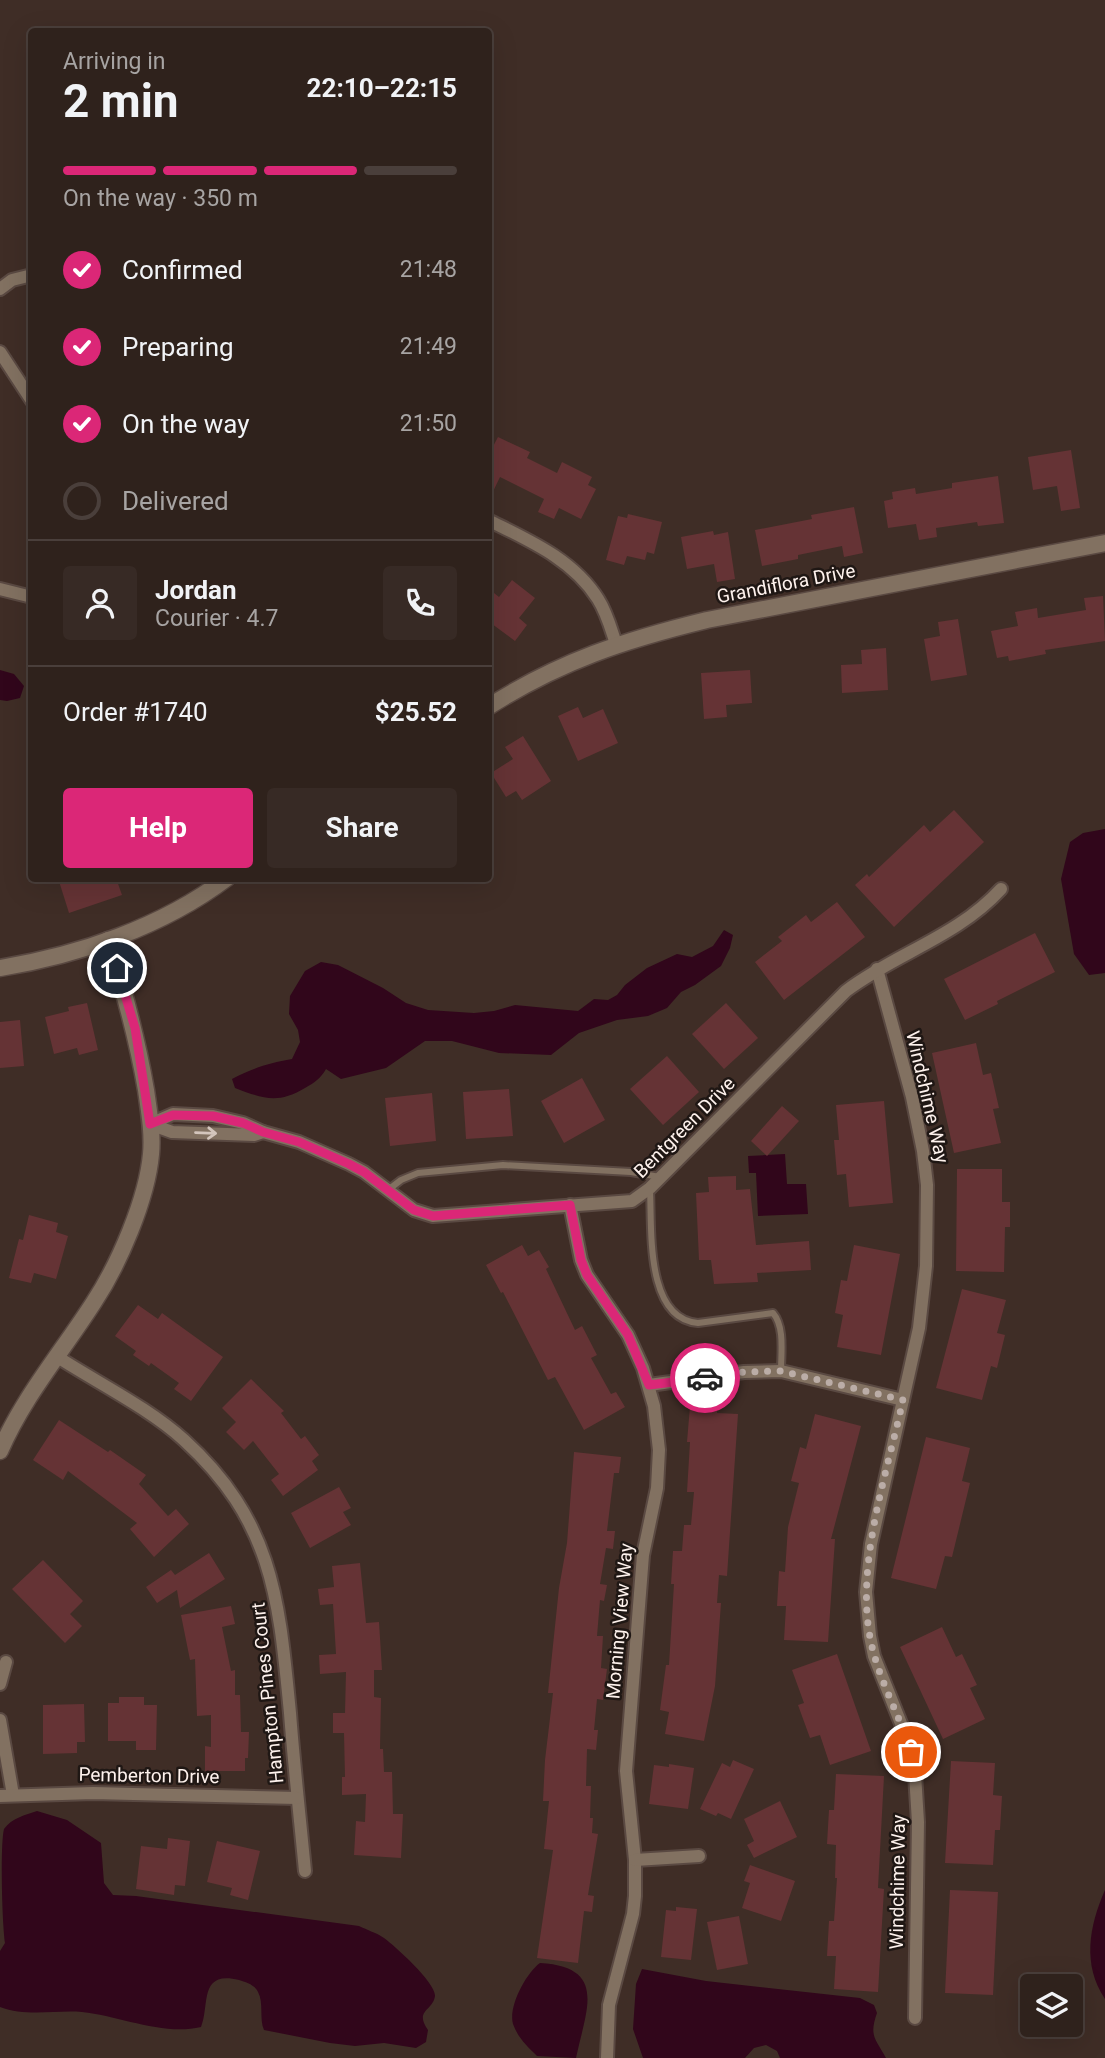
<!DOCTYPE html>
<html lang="en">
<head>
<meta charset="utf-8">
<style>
	:root { --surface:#2f221c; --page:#372a25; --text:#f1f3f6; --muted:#a7a4a3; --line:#4a3f3b; --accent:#db2777 }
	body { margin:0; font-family:Roboto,sans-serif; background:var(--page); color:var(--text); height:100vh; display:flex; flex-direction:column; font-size:26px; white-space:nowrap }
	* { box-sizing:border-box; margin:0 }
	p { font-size:23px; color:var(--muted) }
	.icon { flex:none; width:38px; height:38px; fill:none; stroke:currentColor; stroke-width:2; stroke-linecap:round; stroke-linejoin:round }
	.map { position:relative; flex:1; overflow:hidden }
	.sheet { position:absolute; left:28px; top:28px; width:464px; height:854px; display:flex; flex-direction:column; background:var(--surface); border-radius:7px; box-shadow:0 7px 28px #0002,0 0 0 2px var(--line) }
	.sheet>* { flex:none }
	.controls { position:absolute; left:1020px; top:1974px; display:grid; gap:14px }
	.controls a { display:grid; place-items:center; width:63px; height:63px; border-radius:7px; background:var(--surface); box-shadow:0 7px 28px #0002,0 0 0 2px var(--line); font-size:35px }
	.pin { position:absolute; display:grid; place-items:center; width:60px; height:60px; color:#fff; margin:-30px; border:4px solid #fff; border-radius:50%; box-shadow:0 2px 7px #0007 }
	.courier { position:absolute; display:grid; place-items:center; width:70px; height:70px; margin:-35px; border:5px solid #db2777; border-radius:50%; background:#fff; color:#222; box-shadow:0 2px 9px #0007 }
	.overview em { font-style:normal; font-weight:700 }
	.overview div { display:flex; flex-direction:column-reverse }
	.overview { display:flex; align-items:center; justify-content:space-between; height:119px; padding:0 35px }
	h1 { font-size:46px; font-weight:700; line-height:52px }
	.bar { display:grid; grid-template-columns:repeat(4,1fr); gap:10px 7px; align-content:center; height:84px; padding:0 35px }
	.bar i { height:9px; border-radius:5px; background:var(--line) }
	.bar .active { background:var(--accent) }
	.bar p { grid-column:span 4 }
	.line { display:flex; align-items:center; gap:18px; padding:0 35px; border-top:2px solid var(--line) }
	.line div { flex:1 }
	.round { display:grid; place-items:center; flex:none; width:74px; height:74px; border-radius:7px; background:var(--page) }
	ol { padding:0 35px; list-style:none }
	li { display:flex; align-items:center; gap:21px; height:77px }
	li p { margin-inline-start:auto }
	li .icon { padding:7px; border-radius:50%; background:var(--accent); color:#fff; stroke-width:4 }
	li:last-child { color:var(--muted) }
	li i { width:38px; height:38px; border:4px solid var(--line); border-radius:50% }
	.primary-button { display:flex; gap:14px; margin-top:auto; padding:14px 35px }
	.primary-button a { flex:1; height:80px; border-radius:7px; background:var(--accent); color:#fff; font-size:28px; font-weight:700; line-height:80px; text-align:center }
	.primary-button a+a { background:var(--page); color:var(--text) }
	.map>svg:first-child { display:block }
	.water { fill:#31061b }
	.building { fill:#653335 }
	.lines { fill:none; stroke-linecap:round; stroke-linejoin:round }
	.service-casing { stroke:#5a4942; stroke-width:10 }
	.minor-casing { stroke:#5a4942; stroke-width:16 }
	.tertiary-casing { stroke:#5a4942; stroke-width:19 }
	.service { stroke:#827161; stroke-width:6 }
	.minor { stroke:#827161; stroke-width:12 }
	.tertiary { stroke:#827161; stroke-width:16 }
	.oneway { stroke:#d3c5bc }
	.done { stroke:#bbada7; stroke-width:7; stroke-dasharray:0 12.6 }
	.route { stroke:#db2777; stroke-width:9 }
	.labels { text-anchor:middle; stroke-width:5; stroke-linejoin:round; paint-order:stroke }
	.street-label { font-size:19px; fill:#fef2ed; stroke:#1f1714 }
</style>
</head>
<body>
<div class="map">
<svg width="1105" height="2058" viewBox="0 0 1105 2058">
	<rect width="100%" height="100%" fill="#3f2d26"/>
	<g class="water">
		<polygon points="0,670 14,674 24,686 20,698 7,701 0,700"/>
		<polygon points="1105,829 1105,973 1089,975 1074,954 1061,879 1070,842 1083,833"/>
		<path d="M724,930l9,5 -3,13 -9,18 -26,19 -14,7 -14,16 -19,8 -31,4 -38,13 -28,22 -52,-2 -47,-12h-27l-39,27 -45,11 -15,-10c-5,9 -12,14 -21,19 -27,16 -41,11 -70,0l-3,-9c21,-11 37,-16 60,-20l8,-17 -2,-12 -9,-16 1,-18 15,-25 16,-9 17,3 45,23 23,15 22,7 46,3 20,-2 21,-6 63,6 16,-12 14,1 9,-5 8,-10 22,-17 30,-14 15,3 21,-11z"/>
		<polygon points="785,1154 787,1184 806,1184 808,1214 758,1216 756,1173 749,1173 748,1156"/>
		<path d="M37,1811l30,9 34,23 3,40 9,12 23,1 223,30c8,4 18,7 25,12 11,8 52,45 51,58 -2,15 -21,14 -7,34l-2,12 -10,6 -32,-5 -29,3 -25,-3 -66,-13c-5,-11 0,-27 -6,-38 -3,-7 -12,-10 -19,-12 -41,-10 -29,26 -38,47 -38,9 -81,-11 -119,-15 -27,-2 -56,5 -82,-5v-56l5,-8c-3,-21 -5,-98 -1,-114 8,-11 21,-14 33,-18z"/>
		<path d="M1105,1890v109c-23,-34 -16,-73 0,-109z"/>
		<path d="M540,1963c68,4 46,47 36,95l-39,-2c-10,-10 -19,-18 -24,-32 -5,-17 13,-51 27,-61z"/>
		<path d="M642,1969l64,12 154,17 14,7 3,8c-8,23 -2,25 9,45h-106l-3,-7 -11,-6 -12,3 -9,10h-102l-10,-29 3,-45z"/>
	</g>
	<g class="building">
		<polygon points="498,437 530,452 527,458 557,473 562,462 592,477 588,485 596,489 581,519 559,508 554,519 538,512 544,499 500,477 488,502 488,456"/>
		<polygon points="1071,450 1080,508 1061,511 1057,486 1033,490 1028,457"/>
		<polygon points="998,476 1004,523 978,526 977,522 936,528 937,537 919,540 916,524 888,528 884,501 893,499 892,492 915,488 916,494 952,488 952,483"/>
		<polygon points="854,507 863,553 844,557 842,546 798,555 798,559 762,566 755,530 812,519 811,515"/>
		<polygon points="628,514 662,522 654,554 647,552 645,560 627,556 624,565 606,560 618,516 627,518"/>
		<polygon points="713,531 714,535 728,532 735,579 717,582 714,564 687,569 681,537"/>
		<polygon points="512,580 535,598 519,618 527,625 515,641 488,621 488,600 494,593 499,597"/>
		<polygon points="1103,596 1105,641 1045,650 1046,654 1009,661 1008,656 997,658 991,631 1018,626 1015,612 1037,608 1038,618 1086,610 1084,598"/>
		<polygon points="958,619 967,675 931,681 924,639 940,636 938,622"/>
		<polygon points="886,648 888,690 842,693 841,665 862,664 861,650"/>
		<polygon points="750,670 752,703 726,705 727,717 704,719 701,673"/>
		<polygon points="578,707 583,718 603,709 618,743 578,761 558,716"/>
		<polygon points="523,736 551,781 522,800 516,791 506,797 491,773 513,759 505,747"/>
		<polygon points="954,810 984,842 894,927 855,885 867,874 869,877 924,825 930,832"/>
		<polygon points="58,878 116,878 122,895 69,913"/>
		<polygon points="837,902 865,937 784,1000 755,962 782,941 778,937 806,915 811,922"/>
		<polygon points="1035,933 1055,972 997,1001 998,1004 965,1020 944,979"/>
		<polygon points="87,1003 98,1050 79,1055 77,1048 54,1054 45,1017 69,1011 68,1007"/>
		<polygon points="726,1003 758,1038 724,1069 692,1034"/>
		<polygon points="20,1020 24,1066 0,1068 0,1022"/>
		<polygon points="976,1043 983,1075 991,1073 999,1108 993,1109 1001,1143 954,1153 932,1053"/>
		<polygon points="667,1056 699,1092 663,1125 630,1089"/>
		<polygon points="582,1078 605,1120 564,1143 541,1101"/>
		<polygon points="509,1089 513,1136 466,1139 463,1092"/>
		<polygon points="432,1093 436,1141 390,1146 385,1098"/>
		<polygon points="884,1101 893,1203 849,1207 846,1174 837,1175 834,1140 839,1140 836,1105"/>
		<polygon points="782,1106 799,1121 767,1156 751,1141"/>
		<polygon points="957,1169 1002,1169 1002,1202 1010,1202 1010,1227 1005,1227 1004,1272 956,1271"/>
		<polygon points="736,1176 736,1190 750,1189 756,1245 809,1241 811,1270 757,1273 758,1282 714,1284 711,1260 699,1260 696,1193 709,1192 708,1177"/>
		<polygon points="29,1215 58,1223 56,1232 68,1236 56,1279 34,1273 31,1283 9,1278 19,1239 23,1240"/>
		<polygon points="522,1245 528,1256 539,1250 549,1267 546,1269 575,1330 582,1326 597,1355 591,1358 611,1394 616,1392 625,1407 584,1430 555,1377 548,1380 503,1292 501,1293 486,1265"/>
		<polygon points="854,1245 900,1254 881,1355 837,1347 843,1315 835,1313 841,1280 847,1281"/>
		<polygon points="962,1289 1006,1300 997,1333 1005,1335 997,1368 991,1366 982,1400 936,1388"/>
		<polygon points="138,1305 158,1319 162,1313 223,1357 191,1401 174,1389 179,1383 151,1363 149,1366 133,1355 136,1351 115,1336"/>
		<polygon points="251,1379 284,1411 281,1413 301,1439 305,1436 319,1455 312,1461 318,1470 283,1496 271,1480 279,1474 253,1441 244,1450 226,1432 236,1422 222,1408"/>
		<polygon points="690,1406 717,1409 717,1413 738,1414 727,1576 719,1575 717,1603 721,1603 715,1686 704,1741 665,1734 669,1712 660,1710 666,1665 669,1665 674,1584 671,1584 673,1551 682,1551 684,1525 691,1525 694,1492 687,1492 690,1442 687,1442"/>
		<polygon points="815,1414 861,1426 831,1539 835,1539 828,1642 784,1640 786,1606 777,1606 779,1571 785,1572 788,1527 799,1483 791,1481 800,1447 806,1449"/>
		<polygon points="59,1420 108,1452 110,1450 146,1475 139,1484 168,1516 176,1509 189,1524 154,1557 130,1529 137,1523 68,1471 63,1480 33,1460"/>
		<polygon points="926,1437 970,1448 962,1481 970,1483 952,1557 945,1556 936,1589 891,1578"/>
		<polygon points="574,1452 621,1457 619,1473 614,1473 607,1531 615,1531 613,1549 606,1548 600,1584 607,1585 604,1601 600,1600 597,1636 603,1636 601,1668 607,1669 603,1700 597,1699 594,1730 598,1730 596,1750 587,1749 586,1786 591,1786 590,1818 593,1818 592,1833 598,1834 588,1895 594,1896 592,1912 584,1911 578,1963 537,1958 553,1850 544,1849 549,1801 543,1801 545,1760 553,1693 548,1693 559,1588 567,1543"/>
		<polygon points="339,1487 351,1508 343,1512 351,1525 310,1548 291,1513"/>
		<polygon points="209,1553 225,1579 180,1608 177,1590 157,1603 146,1587 171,1570 175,1575"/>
		<polygon points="43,1560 83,1601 70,1614 82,1626 65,1643 12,1589"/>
		<polygon points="360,1563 366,1623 379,1622 382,1670 374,1670 374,1697 381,1698 380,1749 383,1749 384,1772 392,1772 393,1814 403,1814 401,1858 354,1855 356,1821 365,1822 366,1794 342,1795 342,1777 345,1777 344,1733 333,1733 333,1713 345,1713 346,1672 320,1674 319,1655 336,1654 333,1604 320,1605 318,1589 334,1587 332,1566"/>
		<polygon points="231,1606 235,1624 222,1627 231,1671 235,1670 235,1695 240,1695 241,1732 249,1732 248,1758 245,1758 245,1771 205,1771 205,1746 211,1747 211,1715 197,1716 195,1659 190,1660 181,1615"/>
		<polygon points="942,1627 956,1657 962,1654 977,1685 970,1688 985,1719 943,1739 900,1647"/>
		<polygon points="837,1654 871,1751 830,1765 820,1735 810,1738 798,1705 804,1703 792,1670"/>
		<polygon points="119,1697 144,1697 144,1705 157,1705 156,1750 136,1750 136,1741 108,1741 108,1703 119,1703"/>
		<polygon points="84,1704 85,1742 77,1742 77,1753 43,1754 43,1705"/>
		<polygon points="733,1760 754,1769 731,1819 718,1813 716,1816 700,1809 722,1763 730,1767"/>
		<polygon points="951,1761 995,1763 993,1795 1002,1796 1000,1830 995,1830 993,1865 945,1863"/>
		<polygon points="669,1764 694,1768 688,1809 649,1804 654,1765 669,1767"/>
		<polygon points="836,1774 884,1776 878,1888 884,1889 878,1992 834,1989 836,1956 827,1956 829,1921 834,1921 837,1878 835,1878 836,1845 827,1844 829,1810 834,1810"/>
		<polygon points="780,1801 797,1837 754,1858 747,1845 754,1841 744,1819"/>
		<polygon points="168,1838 190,1841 185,1886 175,1885 174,1895 136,1889 141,1846 167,1849"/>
		<polygon points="217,1841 260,1851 248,1900 230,1895 232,1888 207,1882"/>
		<polygon points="750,1865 795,1881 781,1921 742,1908 750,1883 744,1881"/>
		<polygon points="950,1890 998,1892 993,1995 945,1993"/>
		<polygon points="676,1907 697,1909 691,1960 661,1957 666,1910 676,1911"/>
		<polygon points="739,1916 748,1964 717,1970 707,1922"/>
	</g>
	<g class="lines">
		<defs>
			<g id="service">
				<polyline points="388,1190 401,1180 418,1173 503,1165 631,1172 660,1177"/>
				<path d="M650,1190c2,38 -5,129 48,133l75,-10c12,14 8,40 8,58"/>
			</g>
			<g id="minor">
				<polyline points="0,289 12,280 32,275"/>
				<polyline points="0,352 32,401"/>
				<path d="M488,520c40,20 85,39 110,79 9,14 13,30 18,45"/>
				<polyline points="0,589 32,597"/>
				<polyline points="877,969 912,1097 923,1151 927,1185 926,1266 919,1328 871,1544 866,1592 870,1636 874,1656 906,1736 915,1774 918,1822 915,2018"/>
				<path d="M150,1124l23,-10 40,2 30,7 20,9 36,10 50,22 15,8 50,38 19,6 199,-15 18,-13 196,-197c50,-38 111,-54 155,-102"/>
				<polyline points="150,1124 172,1132 254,1135 263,1132"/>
				<polyline points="570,1205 581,1260 587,1275 628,1335 643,1368 654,1406 659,1450 657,1488 643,1555 626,1771 635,1860 635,1896 633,1914 609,2005 607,2058"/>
				<path d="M56,1356c40,26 93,52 128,84 90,82 95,161 106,273 4,53 10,106 15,158"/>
				<polyline points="649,1385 744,1372 781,1371 903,1400"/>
				<polyline points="0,1684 6,1662"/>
				<polyline points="0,1720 13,1795"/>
				<polyline points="0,1796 93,1793 297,1798"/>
				<polyline points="635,1860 699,1856"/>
			</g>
			<g id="tertiary">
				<path d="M488,707c72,-46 137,-67 219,-87l398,-77"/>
				<path d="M0,968c79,-13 162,-41 227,-90"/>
				<path d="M0,1451c24,-55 62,-99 94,-149 25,-38 53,-103 57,-148 2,-21 -2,-43 -5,-64 -9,-52 -22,-100 -38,-150"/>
			</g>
		</defs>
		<use href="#service" class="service-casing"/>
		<use href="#minor" class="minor-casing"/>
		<use href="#tertiary" class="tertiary-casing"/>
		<use href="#service" class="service"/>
		<use href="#minor" class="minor"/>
		<use href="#tertiary" class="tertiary"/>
	</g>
	<defs><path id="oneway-shaft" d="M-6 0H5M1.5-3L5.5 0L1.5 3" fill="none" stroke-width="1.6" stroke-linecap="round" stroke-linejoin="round" transform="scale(1.75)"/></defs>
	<use class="oneway" href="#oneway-shaft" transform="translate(206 1133) rotate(2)"/>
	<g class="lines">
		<path class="done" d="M705,1378l39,-6 37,-1 122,29c-16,73 -47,163 -33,237 7,40 29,76 41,115"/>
		<polyline class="route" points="117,968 135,1028 150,1124 173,1115 213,1116 243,1123 263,1132 299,1142 349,1164 364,1172 414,1210 433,1216 570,1205 581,1260 587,1275 628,1335 649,1385 705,1378"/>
	</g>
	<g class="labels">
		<g class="street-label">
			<text transform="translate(786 583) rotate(-11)" y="7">Grandiflora Drive</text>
			<text transform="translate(928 1097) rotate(77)" y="7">Windchime Way</text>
			<text transform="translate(684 1127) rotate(-45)" y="7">Bentgreen Drive</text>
			<text transform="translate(619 1621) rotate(-85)" y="7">Morning View Way</text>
			<text transform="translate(267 1693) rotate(-96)" y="7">Hampton Pines Court</text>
			<text transform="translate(149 1775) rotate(1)" y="7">Pemberton Drive</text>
			<text transform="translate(897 1882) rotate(-89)" y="7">Windchime Way</text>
		</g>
	</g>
</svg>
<div class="controls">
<a><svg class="icon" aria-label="layers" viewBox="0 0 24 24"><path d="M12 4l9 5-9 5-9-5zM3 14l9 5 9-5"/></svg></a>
</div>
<div class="pin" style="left:911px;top:1752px;background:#ea580c"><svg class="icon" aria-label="bag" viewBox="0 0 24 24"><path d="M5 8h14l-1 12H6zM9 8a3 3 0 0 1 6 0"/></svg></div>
<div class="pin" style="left:117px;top:968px;background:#1f2937"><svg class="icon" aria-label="home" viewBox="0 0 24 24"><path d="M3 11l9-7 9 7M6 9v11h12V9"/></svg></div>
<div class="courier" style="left:705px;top:1378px"><svg class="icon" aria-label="car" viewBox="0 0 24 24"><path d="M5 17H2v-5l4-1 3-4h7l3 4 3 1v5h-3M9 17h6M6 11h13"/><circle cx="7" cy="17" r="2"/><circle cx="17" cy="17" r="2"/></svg></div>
<section class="sheet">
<div class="overview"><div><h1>2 min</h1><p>Arriving in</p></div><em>22:10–22:15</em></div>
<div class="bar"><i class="active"></i><i class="active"></i><i class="active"></i><i></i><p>On the way · 350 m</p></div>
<ol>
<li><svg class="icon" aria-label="check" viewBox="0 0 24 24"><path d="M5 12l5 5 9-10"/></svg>Confirmed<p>21:48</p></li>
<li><svg class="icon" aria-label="check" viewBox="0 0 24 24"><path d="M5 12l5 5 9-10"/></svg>Preparing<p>21:49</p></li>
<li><svg class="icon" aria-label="check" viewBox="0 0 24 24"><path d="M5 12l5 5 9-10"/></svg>On the way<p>21:50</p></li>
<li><i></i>Delivered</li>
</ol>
<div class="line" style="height:126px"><a class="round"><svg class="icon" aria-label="person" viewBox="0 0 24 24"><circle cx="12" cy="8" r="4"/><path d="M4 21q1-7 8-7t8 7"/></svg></a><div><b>Jordan</b><p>Courier · 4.7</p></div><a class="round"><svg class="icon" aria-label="phone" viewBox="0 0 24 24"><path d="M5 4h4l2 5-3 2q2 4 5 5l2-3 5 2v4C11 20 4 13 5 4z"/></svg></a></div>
<div class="line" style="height:91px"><div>Order #1740</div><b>$25.52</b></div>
<div class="primary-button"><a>Help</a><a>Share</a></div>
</section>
</div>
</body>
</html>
